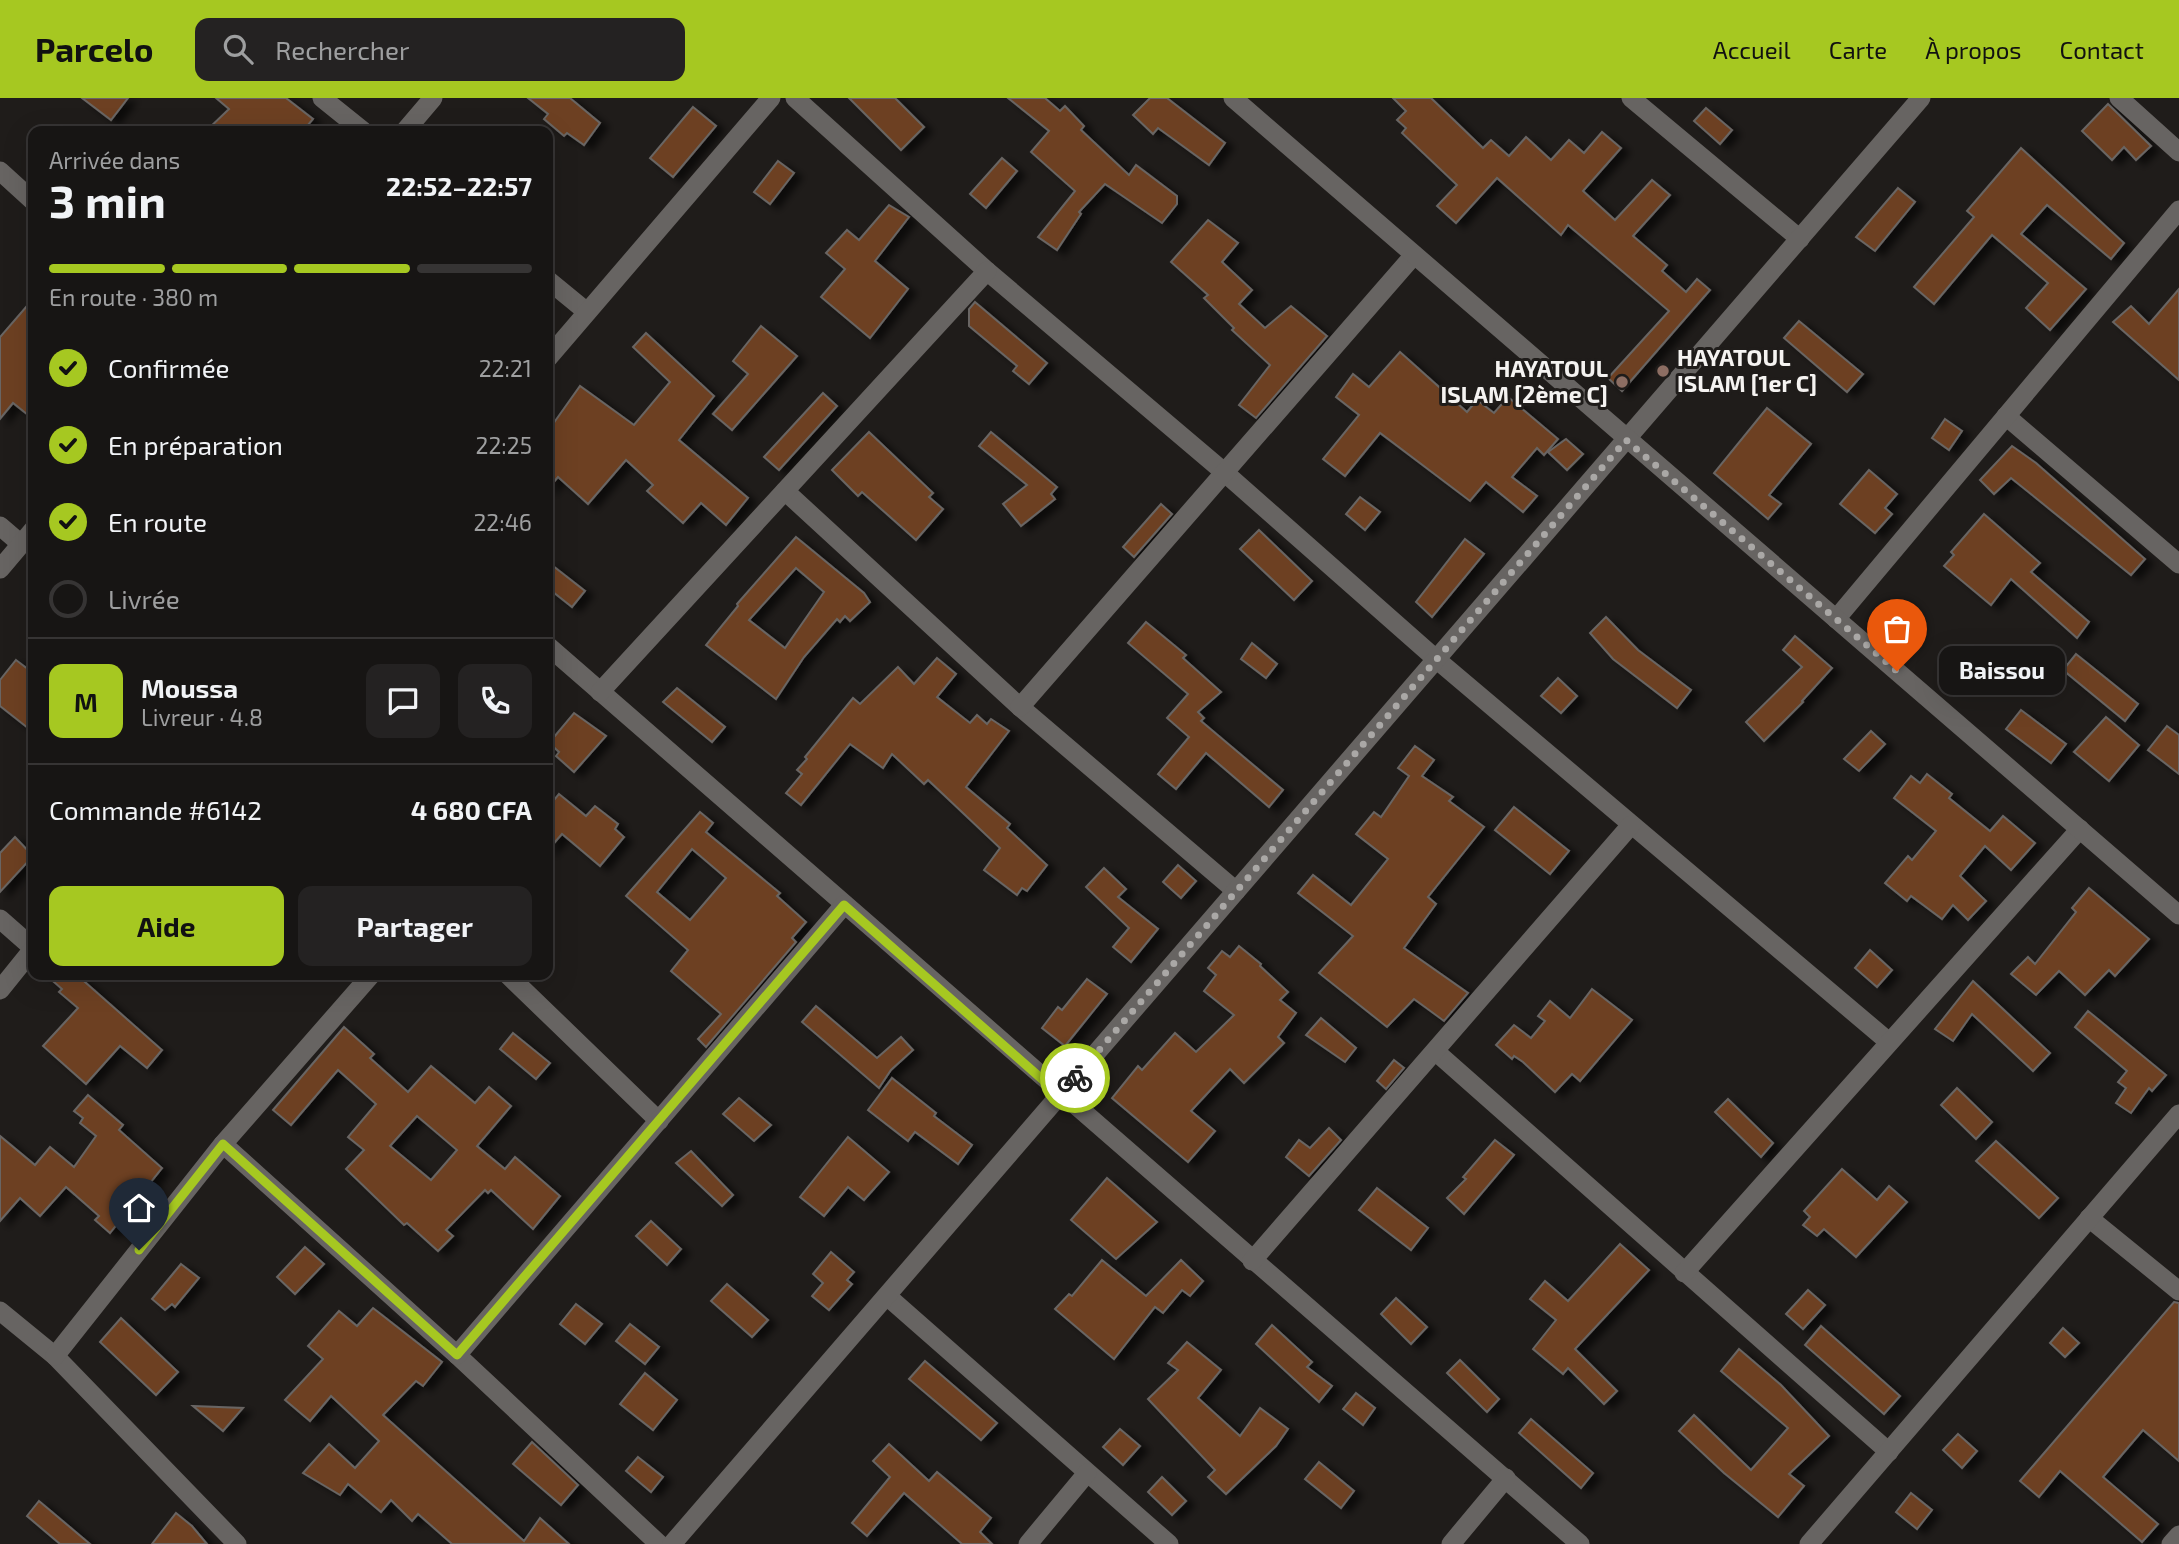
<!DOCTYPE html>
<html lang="fr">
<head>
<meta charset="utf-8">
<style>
	:root { --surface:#171514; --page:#242222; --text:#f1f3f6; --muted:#9e9fa0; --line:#363434; --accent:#a6c821 }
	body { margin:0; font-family:"Exo 2",sans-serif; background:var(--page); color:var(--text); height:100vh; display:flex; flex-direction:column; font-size:26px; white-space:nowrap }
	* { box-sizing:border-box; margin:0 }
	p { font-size:23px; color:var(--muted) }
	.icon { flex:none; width:38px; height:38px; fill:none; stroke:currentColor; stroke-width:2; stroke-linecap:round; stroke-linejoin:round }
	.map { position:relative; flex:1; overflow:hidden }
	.panel { position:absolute; left:28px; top:28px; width:525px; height:854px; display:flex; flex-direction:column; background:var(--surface); border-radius:14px; box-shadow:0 7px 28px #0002,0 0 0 2px var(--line) }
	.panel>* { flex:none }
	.pin { position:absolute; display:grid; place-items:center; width:60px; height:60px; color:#fff; margin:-72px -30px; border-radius:50% 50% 50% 0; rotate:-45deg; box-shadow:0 0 7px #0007 }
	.pin .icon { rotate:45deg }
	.courier { position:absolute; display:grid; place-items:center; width:70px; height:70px; margin:-35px; border:5px solid #a6c821; border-radius:50%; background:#fff; color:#222; box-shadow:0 2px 9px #0007 }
	.bubble { position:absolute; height:49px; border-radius:14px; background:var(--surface); box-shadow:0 7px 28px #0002,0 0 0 2px var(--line); font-size:23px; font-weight:700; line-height:49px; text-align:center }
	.overview em { font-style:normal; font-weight:700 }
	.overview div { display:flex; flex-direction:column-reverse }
	.overview { display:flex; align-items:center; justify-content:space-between; height:119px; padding:0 21px }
	h1 { font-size:46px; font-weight:700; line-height:52px }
	.bar { display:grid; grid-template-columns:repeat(4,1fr); gap:10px 7px; align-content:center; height:84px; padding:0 21px }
	.bar i { height:9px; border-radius:5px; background:var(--line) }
	.bar .selected { background:var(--accent) }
	.bar p { grid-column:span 4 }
	.line { display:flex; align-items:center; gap:18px; padding:0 21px; border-top:2px solid var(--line) }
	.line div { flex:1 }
	.round { display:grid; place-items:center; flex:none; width:74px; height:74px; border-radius:14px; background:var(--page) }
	ol { padding:0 21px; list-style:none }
	li { display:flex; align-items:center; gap:21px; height:77px }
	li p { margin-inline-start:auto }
	li .icon { padding:7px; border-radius:50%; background:var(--accent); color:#111; stroke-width:4 }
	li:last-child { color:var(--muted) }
	li i { width:38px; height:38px; border:4px solid var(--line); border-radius:50% }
	.cta { display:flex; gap:14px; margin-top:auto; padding:14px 21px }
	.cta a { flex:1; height:80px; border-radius:14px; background:var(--accent); color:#111; font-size:28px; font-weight:700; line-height:80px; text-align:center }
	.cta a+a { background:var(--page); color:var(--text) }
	header { display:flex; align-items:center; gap:42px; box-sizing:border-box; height:98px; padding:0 35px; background:var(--accent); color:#111 }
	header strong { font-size:33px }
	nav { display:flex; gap:38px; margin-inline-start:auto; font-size:24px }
	.search { width:490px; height:63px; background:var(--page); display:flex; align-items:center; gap:18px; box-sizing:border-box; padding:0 24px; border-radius:14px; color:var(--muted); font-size:26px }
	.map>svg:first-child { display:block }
	.building { fill:#6d4122; stroke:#696563; stroke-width:2; fill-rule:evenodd; filter:url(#shadow) }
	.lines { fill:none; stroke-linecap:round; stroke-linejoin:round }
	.minor { stroke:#676462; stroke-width:19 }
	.tertiary { stroke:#676462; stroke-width:19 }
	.done { stroke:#aaa8a6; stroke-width:7; stroke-dasharray:0 12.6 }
	.route { stroke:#a6c821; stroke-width:9 }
	.education-dot { fill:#8d6e63; stroke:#1f1c1a; stroke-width:2.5 }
	.labels { text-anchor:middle; stroke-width:6; stroke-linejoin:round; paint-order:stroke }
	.poi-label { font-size:23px; font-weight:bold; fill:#f5f3f1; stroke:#1f1c1a; text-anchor:start }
</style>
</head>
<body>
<header>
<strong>Parcelo</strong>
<div class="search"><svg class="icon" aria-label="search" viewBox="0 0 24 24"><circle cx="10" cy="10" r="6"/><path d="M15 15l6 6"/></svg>Rechercher</div>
<nav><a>Accueil</a><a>Carte</a><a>À propos</a><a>Contact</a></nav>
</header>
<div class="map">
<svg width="2179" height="1446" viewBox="0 0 2179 1446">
	<defs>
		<filter id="shadow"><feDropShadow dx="8" dy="4.5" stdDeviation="3.5" flood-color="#0009"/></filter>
	</defs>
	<rect width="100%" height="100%" fill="#1f1c1a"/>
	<g class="building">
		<polygon points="82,0 128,0 111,22"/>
		<polygon points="216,0 286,0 313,21 303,33 206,33 229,11"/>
		<polygon points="528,0 570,0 600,25 584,47 567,35 564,38 544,21 548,16"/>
		<polygon points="849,0 895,0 924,29 901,52"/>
		<polygon points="1008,0 1045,0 1060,13 1065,8 1084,28 1081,32 1129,77 1136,67 1177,98 1177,106 1162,125 1105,86 1079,114 1081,116 1057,152 1038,139 1075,93 1031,54 1049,33"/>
		<polygon points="1150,0 1167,0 1225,45 1209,67 1158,30 1153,36 1133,17"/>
		<polygon points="1393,0 1431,0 1483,50 1491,42 1509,58 1526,39 1551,62 1569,42 1584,55 1602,34 1621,50 1583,93 1615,122 1652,82 1670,97 1633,138 1667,167 1662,173 1686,194 1697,181 1710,192 1622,293 1608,280 1669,213 1568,127 1561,137 1497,80 1456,125 1437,108 1457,87 1402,35 1406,30 1397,22 1406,13"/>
		<polygon points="2108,6 2151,48 2136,62 2124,49 2112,62 2082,33"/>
		<polygon points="693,9 716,28 673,79 650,60"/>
		<polygon points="1706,10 1732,32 1720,46 1694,23"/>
		<polygon points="2021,50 2124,145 2111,161 2047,107 2021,136 2086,191 2050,232 2026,210 2048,185 1992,137 1934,206 1914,189 1974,119 1967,113"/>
		<polygon points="1002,60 1017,73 986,110 970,96"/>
		<polygon points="778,63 794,75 770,106 754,94"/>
		<polygon points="1898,90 1915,104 1875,153 1856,139"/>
		<polygon points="889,107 909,119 875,163 908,191 870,240 821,199 845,171 826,155 847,132 859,142"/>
		<polygon points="1208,122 1238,145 1222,164 1252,192 1239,206 1265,230 1291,208 1327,238 1256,320 1239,307 1270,267 1232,232 1234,230 1204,200 1208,197 1171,164"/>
		<polygon points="2179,191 2179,282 2113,224 2131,208 2149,226"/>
		<polygon points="33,201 33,321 13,305 0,321 0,239"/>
		<polygon points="975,204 1047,265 1029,286 1013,273 1017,268 969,228 969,211"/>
		<polygon points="1799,223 1863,276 1847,294 1784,240"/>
		<polygon points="761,228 797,258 732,332 713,316 748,276 733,263"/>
		<polygon points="646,235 714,298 679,342 748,400 726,427 701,405 683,425 647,393 653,387 626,362 588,406 558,379 548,391 548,333 580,288 634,327 670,284 633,249"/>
		<polygon points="1400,254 1467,314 1477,302 1494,315 1508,299 1558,341 1544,357 1537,350 1512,379 1537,398 1523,414 1486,384 1470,403 1380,335 1345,378 1323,361 1359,317 1336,299 1353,276 1369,289"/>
		<polygon points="823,295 837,308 779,372 764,359"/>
		<polygon points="1767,310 1811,346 1769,397 1781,406 1768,421 1714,375"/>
		<polygon points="1945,321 1962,333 1949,352 1932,340"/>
		<polygon points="869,334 933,395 929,399 943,411 916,442 862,394 858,398 832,372"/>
		<polygon points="991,334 1057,389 1051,396 1055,401 1021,428 1003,406 1027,387 979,348"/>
		<polygon points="1566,341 1583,356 1567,372 1548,354"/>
		<polygon points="2012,348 2036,365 2145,461 2131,477 2011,380 1994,396 1980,382"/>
		<polygon points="1869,372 1897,396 1885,410 1892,416 1875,435 1840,406"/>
		<polygon points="1360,399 1380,414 1365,432 1346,416"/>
		<polygon points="1161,406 1172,416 1134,459 1123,449"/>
		<polygon points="1984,416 2040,465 2031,474 2089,524 2077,540 2011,481 1991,507 1944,468 1954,457 1951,454"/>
		<polygon points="1259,432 1312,483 1294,502 1240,451"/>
		<path d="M796,439l68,56 6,9 -20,19 -5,-5 -5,6 -3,-3 -33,38 -28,42 -70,-54 32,-39 -1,-2zM796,470l28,24 -39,56 -36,-28z"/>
		<polygon points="1465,441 1484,456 1432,519 1416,504"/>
		<polygon points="548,464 585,493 572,509 548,490"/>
		<polygon points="1606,519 1638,552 1691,592 1677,610 1613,561 1590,535"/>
		<polygon points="1146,524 1186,557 1183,560 1221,594 1198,614 1204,620 1201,623 1283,692 1269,709 1206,655 1176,691 1158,676 1189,639 1167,620 1188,596 1128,545"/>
		<polygon points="1795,538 1832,570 1802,603 1803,604 1764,643 1746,624 1802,569 1783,552"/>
		<polygon points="1252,545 1277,566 1266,580 1241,561"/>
		<polygon points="2076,556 2138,606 2125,623 2063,572"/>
		<polygon points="937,560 956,576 937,599 970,625 977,617 987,626 991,621 1009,633 966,689 1010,726 1007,730 1047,767 1027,793 1022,790 1017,797 984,772 1000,750 928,682 924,686 892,656 883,670 850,646 801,707 786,695 802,676 797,672 807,661 805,659 853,600 860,606 898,569 914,586"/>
		<polygon points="16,562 33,575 33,634 0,608 0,582"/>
		<polygon points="1558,580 1577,598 1561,615 1541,598"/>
		<polygon points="677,590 725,629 712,644 663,604"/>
		<polygon points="2021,612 2066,646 2051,665 2006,631"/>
		<polygon points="574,615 606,638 574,674 556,658 559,654 549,645"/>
		<polygon points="2106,619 2139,647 2109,683 2074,654"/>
		<polygon points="2167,628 2179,637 2179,676 2148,652"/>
		<polygon points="1871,633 1885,646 1859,673 1844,661"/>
		<polygon points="1415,648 1434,662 1422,678 1453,699 1449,703 1484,729 1428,799 1436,806 1404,850 1468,895 1444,923 1414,901 1387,929 1319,875 1353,838 1298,795 1313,777 1351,807 1388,761 1356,736 1374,714 1381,719 1409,678 1398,670"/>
		<polygon points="1927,676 1952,696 1949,700 1990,733 2003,718 2035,745 2011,772 1985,748 1960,778 1986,803 1968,822 1953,807 1942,821 1911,798 1907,803 1885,785 1908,758 1912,762 1936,733 1894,700 1911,678 1920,685"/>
		<polygon points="559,696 586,718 595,708 618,726 615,731 624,739 600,768 562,736 548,752 548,709"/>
		<polygon points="1514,709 1569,753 1550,776 1495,732"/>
		<path d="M700,714l13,11 -7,9 74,61 -3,3 29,26 -14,16 4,4 -90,105 -8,-8 23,-25 -50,-43 17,-21 -62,-54zM692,751l34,29 -36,42 -33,-28z"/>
		<polygon points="15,739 33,758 0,794 0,755"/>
		<polygon points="1178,767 1196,783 1181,800 1163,784"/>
		<polygon points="1104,770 1126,791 1118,799 1158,831 1131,864 1113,849 1129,830 1086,789"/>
		<polygon points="2089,790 2149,841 2115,878 2109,872 2085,897 2059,873 2036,897 2011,876 2028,859 2035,866 2076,814 2072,810"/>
		<polygon points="1239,848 1261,866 1260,868 1288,894 1280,902 1296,915 1278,939 1284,945 1244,985 1230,971 1191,1013 1215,1033 1188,1064 1112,1000 1138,968 1142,972 1175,935 1196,954 1234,917 1204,893 1216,877 1208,870 1222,853 1230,859"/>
		<polygon points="1870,852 1892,872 1877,889 1855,870"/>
		<polygon points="46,877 77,877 162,952 147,970 120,948 86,986 43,948 78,910 59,894 62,891"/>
		<polygon points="1087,881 1107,896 1065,948 1042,930 1058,909 1062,912"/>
		<polygon points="1973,883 2050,955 2033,973 1972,916 1953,943 1935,931"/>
		<polygon points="1592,891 1632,922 1580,983 1572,976 1555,994 1523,964 1514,958 1512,961 1496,947 1514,927 1531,940 1545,923 1538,918 1550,903 1570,920"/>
		<polygon points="816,908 877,960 901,939 913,952 891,972 879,990 802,924"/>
		<polygon points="2088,913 2166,977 2152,993 2149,990 2131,1015 2116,1005 2126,990 2118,984 2127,973 2075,929"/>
		<polygon points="1321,920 1356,950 1345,964 1306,937"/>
		<path d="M344,929l30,27 -4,4 38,34 23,-26 44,37 14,-16 22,19 -34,40 28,23 10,-12 45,39 -27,33 -42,-39 -3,3 -3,-3 -39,40 7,6 -15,15 -31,-28 -3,2 -58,-56 18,-19 -16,-13 28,-33 -38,-34 -47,55 -18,-15zM417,1018l40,34 -26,30 -41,-34z"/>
		<polygon points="513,935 550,965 536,981 500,951"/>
		<polygon points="1394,962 1404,970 1386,991 1377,983"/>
		<polygon points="892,980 936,1015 934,1018 972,1047 958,1066 915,1034 908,1043 868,1012"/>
		<polygon points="1957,990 1992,1024 1976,1041 1941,1007"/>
		<polygon points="88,997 123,1027 119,1032 162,1070 110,1135 95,1122 99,1118 66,1089 40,1118 20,1100 0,1123 0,1038 35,1067 50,1049 74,1069 96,1038 80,1025 83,1020 74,1013"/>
		<polygon points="739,1000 771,1027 754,1043 723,1016"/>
		<polygon points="1728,1001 1773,1045 1761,1059 1715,1014"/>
		<polygon points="1329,1030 1341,1042 1309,1078 1286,1059 1299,1042 1310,1050"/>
		<polygon points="848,1039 889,1074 864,1102 848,1089 824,1118 800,1099"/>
		<polygon points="1495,1042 1514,1057 1464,1116 1447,1100 1466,1081 1463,1079"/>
		<polygon points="1996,1043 2058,1100 2039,1120 1976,1063"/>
		<polygon points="691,1053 733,1097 722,1108 676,1065"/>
		<polygon points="1842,1071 1877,1102 1889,1088 1907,1104 1856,1159 1824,1131 1817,1138 1803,1127 1810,1119 1804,1113"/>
		<polygon points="1107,1080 1157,1124 1116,1161 1071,1122"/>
		<polygon points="1377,1090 1428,1130 1411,1152 1359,1112"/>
		<polygon points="651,1123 681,1151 667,1167 636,1138"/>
		<polygon points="1620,1146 1649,1172 1575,1251 1617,1293 1604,1306 1568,1270 1563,1276 1533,1251 1556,1222 1530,1201 1545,1183 1568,1203"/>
		<polygon points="305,1149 324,1166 295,1196 277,1179"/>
		<polygon points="831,1154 854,1174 847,1182 852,1186 829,1212 812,1198 823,1185 813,1176"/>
		<polygon points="1102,1162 1146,1198 1181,1162 1203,1183 1190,1198 1182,1192 1163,1215 1155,1209 1114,1261 1055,1211 1069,1196 1072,1198"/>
		<polygon points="181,1166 199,1180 175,1209 172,1206 165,1212 152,1201"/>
		<polygon points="727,1186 768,1222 752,1239 711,1203"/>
		<polygon points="1808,1192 1825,1207 1803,1231 1786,1216"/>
		<polygon points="1396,1200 1427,1229 1411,1246 1381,1216"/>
		<polygon points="2174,1204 2179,1205 2179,1363 2143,1332 2103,1379 2158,1426 2142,1444 2060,1373 2039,1399 2020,1383"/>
		<polygon points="576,1206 602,1226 585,1246 560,1226"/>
		<polygon points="373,1210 442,1264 423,1288 416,1283 383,1317 524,1443 540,1420 569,1446 452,1446 418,1416 412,1423 391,1402 381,1414 348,1386 340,1397 303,1375 329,1346 355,1370 379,1343 331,1298 310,1323 285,1302 323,1261 308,1248 339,1213 357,1228"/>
		<polygon points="121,1220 178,1274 156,1297 100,1244"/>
		<polygon points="630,1226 659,1249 645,1266 616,1243"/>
		<polygon points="1272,1227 1312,1264 1307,1269 1332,1288 1319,1304 1256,1246"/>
		<polygon points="1821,1228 1900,1298 1884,1316 1805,1247"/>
		<polygon points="2063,1230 2079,1245 2065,1259 2050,1245"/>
		<polygon points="1187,1244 1221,1272 1198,1300 1240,1338 1260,1310 1288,1331 1276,1348 1226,1396 1208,1379 1215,1372 1148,1301 1178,1272 1168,1265"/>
		<polygon points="1739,1251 1781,1287 1829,1338 1789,1376 1804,1388 1778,1419 1724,1375 1679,1333 1694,1317 1751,1372 1788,1330 1721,1273"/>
		<polygon points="1460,1262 1499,1301 1487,1314 1447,1275"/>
		<polygon points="925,1263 997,1325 981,1342 909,1281"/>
		<polygon points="645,1275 677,1302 653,1332 620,1306"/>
		<polygon points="1356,1295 1375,1310 1363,1327 1343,1311"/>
		<polygon points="193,1308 243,1310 223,1333"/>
		<polygon points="1531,1321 1593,1375 1581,1390 1519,1335"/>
		<polygon points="1120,1331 1140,1348 1123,1367 1103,1349"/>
		<polygon points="1958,1336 1977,1353 1962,1370 1943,1352"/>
		<polygon points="532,1344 578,1387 561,1407 513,1366"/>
		<polygon points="889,1346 929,1383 937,1374 991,1420 980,1434 992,1446 962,1446 904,1395 867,1438 852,1425 890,1379 873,1363"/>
		<polygon points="638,1359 663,1379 651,1394 626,1373"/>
		<polygon points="1319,1364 1354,1393 1341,1410 1305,1381"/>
		<polygon points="1162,1379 1186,1403 1172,1417 1148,1394"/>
		<polygon points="1911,1395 1932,1412 1917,1431 1896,1414"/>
		<polygon points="39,1403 90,1446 60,1446 27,1418"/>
		<polygon points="176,1415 192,1428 207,1446 152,1446"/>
	</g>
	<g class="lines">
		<g class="minor">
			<polyline points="322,0 363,33"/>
			<polyline points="795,0 987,173 1224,374 1436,561 1889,944"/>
			<polyline points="1631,0 1800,141"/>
			<polyline points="2119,0 2179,54"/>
			<polyline points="405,33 433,0"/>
			<polyline points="0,73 33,103"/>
			<polyline points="548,182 587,214"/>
			<polyline points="548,260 771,0"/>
			<polyline points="2006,318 2179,466"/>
			<polyline points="785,393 1020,609 1236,793"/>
			<polyline points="0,428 21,446"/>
			<polyline points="0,471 33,432"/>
			<polyline points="1836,521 2179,112"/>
			<polyline points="548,548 1580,1446"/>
			<polyline points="600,594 987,173"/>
			<polyline points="1020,609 1414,157"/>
			<polyline points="0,821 33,850"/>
			<polyline points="508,877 659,1023"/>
			<polyline points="0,892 33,851"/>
			<polyline points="1435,953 1889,1354"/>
			<polyline points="223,1046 457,1257 659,1446"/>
			<polyline points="2089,1120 2179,1193"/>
			<polyline points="1252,1163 1631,727"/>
			<polyline points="1684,1175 2080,731"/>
			<polyline points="887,1198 1169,1446"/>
			<polyline points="0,1213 55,1258 237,1446"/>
			<polyline points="457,1257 844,807"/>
			<polyline points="55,1258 223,1046 371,877"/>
			<polyline points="672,1446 1921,0"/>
			<polyline points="1028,1446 1087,1375"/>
			<polyline points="1451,1446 1506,1380"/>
			<polyline points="2171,1446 2179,1437"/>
		</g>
		<g class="tertiary">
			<polyline points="1233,0 2179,817"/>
			<polyline points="1809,1446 2179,1016"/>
		</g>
	</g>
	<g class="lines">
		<polyline class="done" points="1075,980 1626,342 1897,573"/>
		<polyline class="route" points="139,1152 223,1046 457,1257 844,807 1060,997 1075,980"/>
	</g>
	<g class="education-dot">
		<circle cx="1663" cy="273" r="7"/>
		<circle cx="1622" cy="284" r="7"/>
	</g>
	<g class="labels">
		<g class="poi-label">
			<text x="1677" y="268">HAYATOUL<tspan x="1677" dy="26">ISLAM [1er C]</tspan></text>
			<text x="1608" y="279" text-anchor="end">HAYATOUL<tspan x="1608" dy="26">ISLAM [2ème C]</tspan></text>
		</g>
	</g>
</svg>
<div class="pin" style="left:1897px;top:573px;background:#ea580c"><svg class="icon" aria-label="bag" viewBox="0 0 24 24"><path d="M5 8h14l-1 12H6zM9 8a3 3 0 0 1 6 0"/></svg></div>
<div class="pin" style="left:139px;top:1152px;background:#1f2937"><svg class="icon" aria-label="home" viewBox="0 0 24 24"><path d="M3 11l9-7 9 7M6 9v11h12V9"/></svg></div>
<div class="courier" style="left:1075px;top:980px"><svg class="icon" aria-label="bike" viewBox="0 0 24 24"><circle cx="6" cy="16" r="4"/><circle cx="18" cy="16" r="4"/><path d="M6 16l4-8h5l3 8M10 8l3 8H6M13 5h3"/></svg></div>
<div class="bubble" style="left:1939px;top:548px;width:126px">Baissou</div>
<section class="panel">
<div class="overview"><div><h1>3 min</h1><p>Arrivée dans</p></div><em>22:52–22:57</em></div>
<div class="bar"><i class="selected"></i><i class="selected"></i><i class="selected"></i><i></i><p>En route · 380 m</p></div>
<ol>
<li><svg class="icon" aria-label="check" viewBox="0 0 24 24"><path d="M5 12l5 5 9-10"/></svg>Confirmée<p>22:21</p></li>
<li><svg class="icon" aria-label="check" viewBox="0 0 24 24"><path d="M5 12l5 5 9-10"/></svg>En préparation<p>22:25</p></li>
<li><svg class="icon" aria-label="check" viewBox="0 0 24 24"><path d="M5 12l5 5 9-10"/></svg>En route<p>22:46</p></li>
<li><i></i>Livrée</li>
</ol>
<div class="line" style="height:126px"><b class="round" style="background:var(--accent);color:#111">M</b><div><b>Moussa</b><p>Livreur · 4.8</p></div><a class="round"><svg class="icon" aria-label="chat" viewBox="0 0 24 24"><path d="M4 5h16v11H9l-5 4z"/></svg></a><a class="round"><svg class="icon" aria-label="phone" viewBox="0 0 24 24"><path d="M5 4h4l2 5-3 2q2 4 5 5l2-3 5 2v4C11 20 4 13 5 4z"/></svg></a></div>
<div class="line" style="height:91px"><div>Commande #6142</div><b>4 680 CFA</b></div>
<div class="cta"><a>Aide</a><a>Partager</a></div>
</section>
</div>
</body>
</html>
